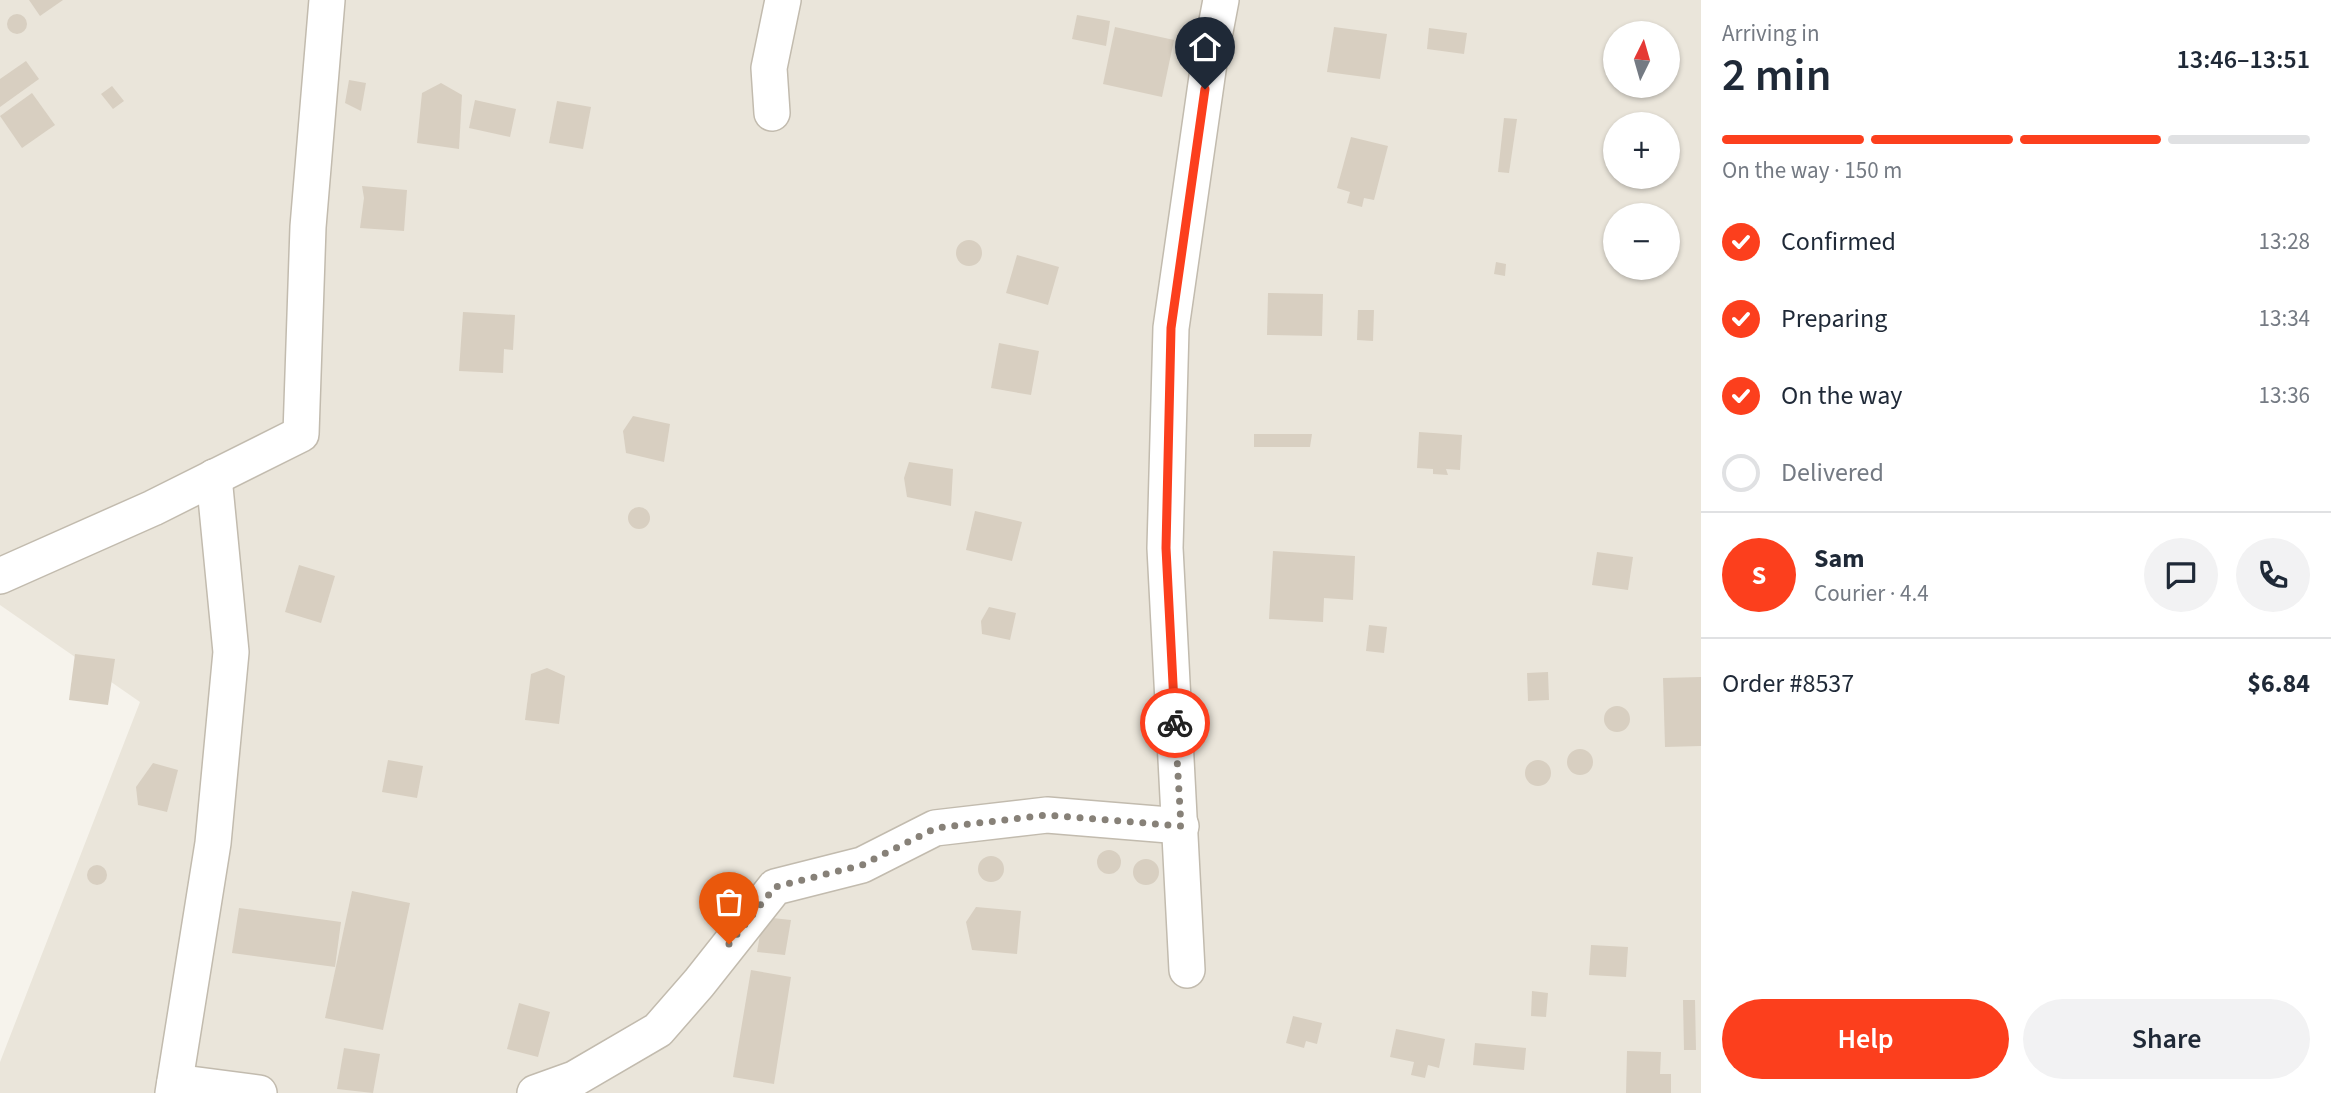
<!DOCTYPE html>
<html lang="en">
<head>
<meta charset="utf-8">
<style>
	:root { --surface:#fff; --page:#f2f2f3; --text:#1f2937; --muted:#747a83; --line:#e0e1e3; --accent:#fc3f1d }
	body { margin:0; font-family:"Source Sans 3",sans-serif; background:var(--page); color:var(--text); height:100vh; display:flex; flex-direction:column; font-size:26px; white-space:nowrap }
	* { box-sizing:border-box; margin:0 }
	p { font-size:23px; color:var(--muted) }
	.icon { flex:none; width:38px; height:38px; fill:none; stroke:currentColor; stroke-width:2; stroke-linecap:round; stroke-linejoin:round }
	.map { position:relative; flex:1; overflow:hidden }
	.sheet { display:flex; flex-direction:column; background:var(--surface); width:630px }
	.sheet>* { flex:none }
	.needle { width:46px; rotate:5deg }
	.buttons { position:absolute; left:1603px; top:21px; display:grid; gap:14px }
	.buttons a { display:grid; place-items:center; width:77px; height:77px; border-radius:50%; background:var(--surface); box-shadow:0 2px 5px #0004; font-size:35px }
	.pin { position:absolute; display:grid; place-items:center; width:60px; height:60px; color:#fff; margin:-72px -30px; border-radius:50% 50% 50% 0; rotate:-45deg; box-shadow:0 0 7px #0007 }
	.pin .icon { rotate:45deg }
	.courier { position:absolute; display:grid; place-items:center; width:70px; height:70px; margin:-35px; border:5px solid #fc3f1d; border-radius:50%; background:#fff; color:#222; box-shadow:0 2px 9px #0007 }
	.overview em { font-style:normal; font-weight:600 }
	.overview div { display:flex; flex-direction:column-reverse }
	.overview { display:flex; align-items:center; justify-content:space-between; height:119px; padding:0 21px }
	h1 { font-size:46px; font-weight:600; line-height:52px }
	.bar { display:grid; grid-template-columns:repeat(4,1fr); gap:10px 7px; align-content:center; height:84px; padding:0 21px }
	.bar i { height:9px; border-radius:5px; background:var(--line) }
	.bar .selected { background:var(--accent) }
	.bar p { grid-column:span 4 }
	.line { display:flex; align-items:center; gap:18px; padding:0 21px; border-top:2px solid var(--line) }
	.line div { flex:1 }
	.round { display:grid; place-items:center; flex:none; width:74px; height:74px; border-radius:37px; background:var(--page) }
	ol { padding:0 21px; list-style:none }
	li { display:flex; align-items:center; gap:21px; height:77px }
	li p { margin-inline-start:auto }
	li .icon { padding:7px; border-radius:50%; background:var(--accent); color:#fff; stroke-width:4 }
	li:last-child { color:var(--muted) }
	li i { width:38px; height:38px; border:4px solid var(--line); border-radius:50% }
	.primary-button { display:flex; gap:14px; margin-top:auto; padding:14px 21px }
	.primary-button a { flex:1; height:80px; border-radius:42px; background:var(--accent); color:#fff; font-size:28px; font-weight:600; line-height:80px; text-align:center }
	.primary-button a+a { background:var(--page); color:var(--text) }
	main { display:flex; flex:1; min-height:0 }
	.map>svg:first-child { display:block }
	.residential { fill:#eae5da; fill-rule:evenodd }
	.building { fill:#d8cfc1 }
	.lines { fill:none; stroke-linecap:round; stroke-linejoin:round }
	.minor-casing { stroke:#c2bbae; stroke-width:38 }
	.minor { stroke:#fff; stroke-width:35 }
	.done { stroke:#878178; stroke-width:7; stroke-dasharray:0 12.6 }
	.route { stroke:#fc3f1d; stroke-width:9 }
</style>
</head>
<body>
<main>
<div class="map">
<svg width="1701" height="1093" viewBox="0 0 1701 1093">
	<rect width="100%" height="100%" fill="#f6f3ec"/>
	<path class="residential" d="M0,0h1701v1093h-1701v-31l140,-360 -140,-97zM1615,33h53v53h-53zM1615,124h53v53h-53zM1615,215h53v53h-53z"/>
	<g class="building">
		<polygon points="29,0 63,0 40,16"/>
		<circle cx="17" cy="24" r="10"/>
		<polygon points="1077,15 1110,21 1106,46 1072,39"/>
		<polygon points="1115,27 1174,40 1162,97 1103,84"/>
		<polygon points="1334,27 1387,34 1380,79 1327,72"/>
		<polygon points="1429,28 1467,33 1464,54 1427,49"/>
		<polygon points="26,61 39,79 0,107 0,79"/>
		<polygon points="349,80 366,83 361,111 345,103"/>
		<polygon points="441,83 462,95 459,149 417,143 422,93"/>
		<polygon points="112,86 124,101 113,109 101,94"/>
		<polygon points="32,93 55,125 22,148 0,116"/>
		<polygon points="475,100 516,109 510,137 469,128"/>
		<polygon points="557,101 591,107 583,149 549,143"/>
		<polygon points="1504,118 1517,119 1509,173 1498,172"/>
		<polygon points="1351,137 1388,146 1374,200 1364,198 1362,207 1347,203 1350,192 1337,188"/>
		<polygon points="362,186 407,190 404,231 360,228 364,198"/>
		<circle cx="969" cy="253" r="13"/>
		<polygon points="1017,255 1059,267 1048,305 1006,293"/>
		<polygon points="1496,262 1506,264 1505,276 1494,274"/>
		<polygon points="1268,293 1323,294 1322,336 1267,335"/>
		<polygon points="1358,310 1374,310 1373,341 1357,340"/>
		<polygon points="463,312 515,315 513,350 504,349 503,373 459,371"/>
		<polygon points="999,343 1039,351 1031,395 991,388"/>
		<polygon points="633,416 670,424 664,462 626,453 623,431"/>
		<polygon points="1419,432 1462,435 1460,470 1446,469 1448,475 1433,474 1433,469 1417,468"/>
		<polygon points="1254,434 1312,434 1310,447 1254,447"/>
		<polygon points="909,462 953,469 951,506 907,497 904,478"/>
		<circle cx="639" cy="518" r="11"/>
		<polygon points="975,511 1022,522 1012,561 966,550"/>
		<polygon points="1273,551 1355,556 1353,600 1324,598 1323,622 1269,619"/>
		<polygon points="1597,552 1633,557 1628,590 1592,585"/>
		<polygon points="299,565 335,576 321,623 285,612"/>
		<polygon points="989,607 1016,613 1010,640 982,634 981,621"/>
		<polygon points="1369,625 1387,627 1384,653 1366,651"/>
		<polygon points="75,654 115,659 108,705 69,700"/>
		<polygon points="547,668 565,676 559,724 525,720 531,674"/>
		<polygon points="1548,672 1549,700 1528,701 1527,673"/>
		<polygon points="1701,677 1701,746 1665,747 1663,678"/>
		<circle cx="1617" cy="719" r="13"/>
		<circle cx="1580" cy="762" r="13"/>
		<polygon points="388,760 423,766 417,798 382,792"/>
		<circle cx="1538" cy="773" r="13"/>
		<polygon points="153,763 178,770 167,812 138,805 136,787"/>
		<circle cx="1109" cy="862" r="12"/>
		<circle cx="991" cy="869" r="13"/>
		<circle cx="1146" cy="872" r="13"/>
		<circle cx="97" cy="875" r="10"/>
		<polygon points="352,891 410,903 383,1030 325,1018"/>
		<polygon points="976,907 1021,911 1017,954 972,950 966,922"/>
		<polygon points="239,908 341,922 335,967 232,953"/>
		<polygon points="763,917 791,920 785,955 757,952"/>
		<polygon points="1591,945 1628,947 1626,977 1589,975"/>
		<polygon points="751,970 791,977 774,1084 733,1077"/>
		<polygon points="1532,991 1548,993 1546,1017 1531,1016"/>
		<polygon points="1683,1000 1695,1000 1696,1050 1684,1050"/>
		<polygon points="519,1003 550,1012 538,1057 507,1049"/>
		<polygon points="1293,1016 1322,1023 1317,1044 1306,1041 1304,1048 1286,1043"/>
		<polygon points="1396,1029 1445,1039 1439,1068 1428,1065 1425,1078 1411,1075 1414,1062 1390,1057"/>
		<polygon points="1475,1043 1526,1048 1524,1070 1473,1065"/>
		<polygon points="344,1048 380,1054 373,1093 337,1089"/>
		<polygon points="1627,1051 1661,1052 1660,1074 1671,1074 1671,1093 1626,1093"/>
	</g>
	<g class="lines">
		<defs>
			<g id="minor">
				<polyline points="772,113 769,68 783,0"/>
				<polyline points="0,576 153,508 301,434 308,227 327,0"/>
				<polyline points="1187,970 1165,548 1171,328 1209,63 1221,0"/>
				<polyline points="175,1082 259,1093"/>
				<polyline points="173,1093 213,843 231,652 214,477"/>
				<polyline points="535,1093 574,1079 658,1030 699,983 775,887 862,865 935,828 1047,815 1181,826"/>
			</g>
		</defs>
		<use href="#minor" class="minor-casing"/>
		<use href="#minor" class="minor"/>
	</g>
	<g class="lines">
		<polyline class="done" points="729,944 775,887 862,865 936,828 1047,815 1181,826 1175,723"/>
		<polyline class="route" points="1175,723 1166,548 1171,328 1205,89"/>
	</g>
</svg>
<div class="buttons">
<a><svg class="needle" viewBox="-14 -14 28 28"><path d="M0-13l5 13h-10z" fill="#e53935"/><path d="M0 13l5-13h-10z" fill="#747a83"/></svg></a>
<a>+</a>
<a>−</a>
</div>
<div class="pin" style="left:729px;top:944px;background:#ea580c"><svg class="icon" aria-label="bag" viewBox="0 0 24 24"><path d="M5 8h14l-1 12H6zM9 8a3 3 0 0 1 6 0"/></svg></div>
<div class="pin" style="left:1205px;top:89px;background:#1f2937"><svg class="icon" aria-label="home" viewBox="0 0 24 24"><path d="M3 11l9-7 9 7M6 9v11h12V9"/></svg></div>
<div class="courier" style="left:1175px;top:723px"><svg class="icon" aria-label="bike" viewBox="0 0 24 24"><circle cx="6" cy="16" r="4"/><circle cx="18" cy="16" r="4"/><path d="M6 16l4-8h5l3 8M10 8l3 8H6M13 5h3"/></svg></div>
</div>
<section class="sheet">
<div class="overview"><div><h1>2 min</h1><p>Arriving in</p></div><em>13:46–13:51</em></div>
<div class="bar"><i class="selected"></i><i class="selected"></i><i class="selected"></i><i></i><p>On the way · 150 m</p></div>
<ol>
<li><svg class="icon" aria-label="check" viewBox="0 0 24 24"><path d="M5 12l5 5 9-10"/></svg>Confirmed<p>13:28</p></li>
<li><svg class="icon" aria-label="check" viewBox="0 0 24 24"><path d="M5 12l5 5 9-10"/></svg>Preparing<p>13:34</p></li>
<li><svg class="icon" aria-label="check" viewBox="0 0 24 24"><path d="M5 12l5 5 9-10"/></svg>On the way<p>13:36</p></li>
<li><i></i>Delivered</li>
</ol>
<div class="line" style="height:126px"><b class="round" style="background:var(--accent);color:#fff">S</b><div><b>Sam</b><p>Courier · 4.4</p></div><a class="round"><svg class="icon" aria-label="chat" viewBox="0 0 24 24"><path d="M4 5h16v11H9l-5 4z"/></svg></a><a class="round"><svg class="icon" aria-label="phone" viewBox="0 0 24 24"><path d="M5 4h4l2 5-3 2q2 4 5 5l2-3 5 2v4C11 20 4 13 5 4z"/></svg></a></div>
<div class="line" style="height:91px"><div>Order #8537</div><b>$6.84</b></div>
<div class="primary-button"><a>Help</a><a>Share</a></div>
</section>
</main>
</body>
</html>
